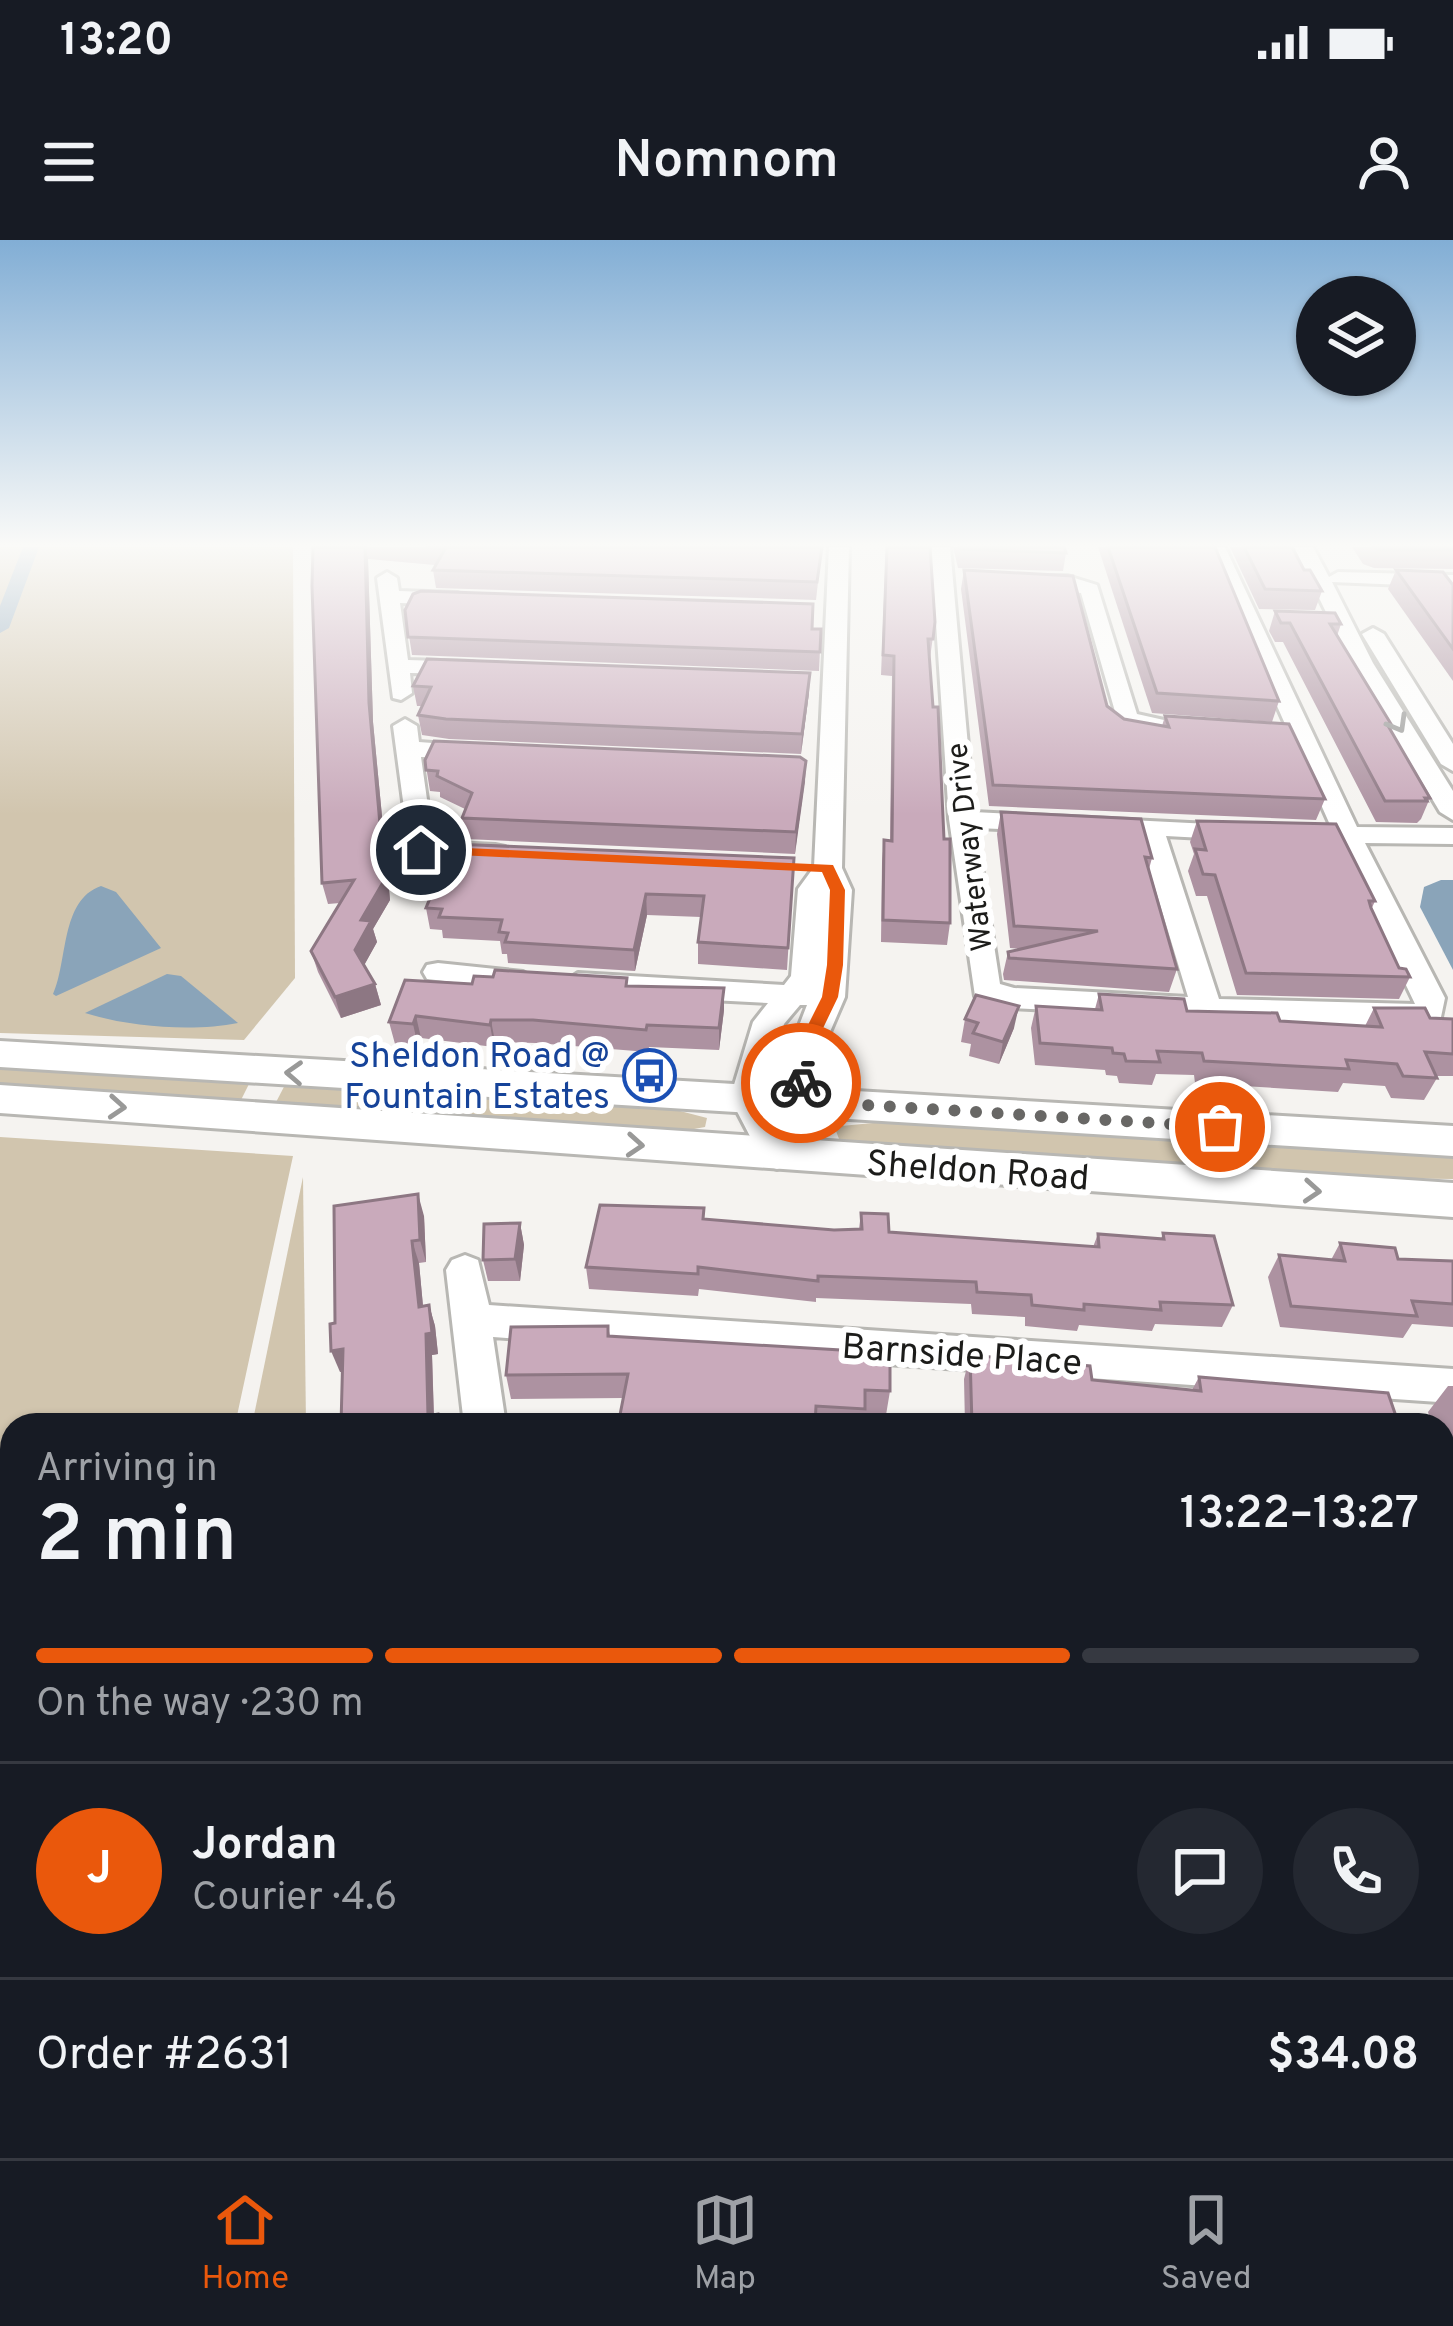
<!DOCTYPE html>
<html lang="en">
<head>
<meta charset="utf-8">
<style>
	:root { --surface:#171b24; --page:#242831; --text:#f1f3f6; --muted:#9ea1a6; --line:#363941; --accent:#ea580c }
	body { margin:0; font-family:Overpass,sans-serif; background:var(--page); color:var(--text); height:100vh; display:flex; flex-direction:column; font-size:45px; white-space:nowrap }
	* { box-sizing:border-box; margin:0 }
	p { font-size:39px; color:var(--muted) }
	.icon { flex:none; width:66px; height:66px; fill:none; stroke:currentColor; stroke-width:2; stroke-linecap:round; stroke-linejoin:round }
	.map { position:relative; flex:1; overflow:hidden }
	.panel { position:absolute; left:0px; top:1173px; width:1455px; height:747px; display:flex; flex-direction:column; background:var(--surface); border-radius:36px 36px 0 0; box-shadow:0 3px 9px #0004 }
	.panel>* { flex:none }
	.tools { position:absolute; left:1296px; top:36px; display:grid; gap:24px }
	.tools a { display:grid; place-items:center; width:120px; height:120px; border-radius:50%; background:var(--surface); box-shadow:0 3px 9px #0004; font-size:60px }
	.pin { position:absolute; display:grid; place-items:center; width:102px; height:102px; color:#fff; margin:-51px; border:6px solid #fff; border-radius:50%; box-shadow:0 3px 12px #0007 }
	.courier { position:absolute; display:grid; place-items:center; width:120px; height:120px; margin:-60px; border:9px solid #ea580c; border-radius:50%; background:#fff; color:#222; box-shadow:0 3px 15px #0007 }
	.summary em { font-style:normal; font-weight:600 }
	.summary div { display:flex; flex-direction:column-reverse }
	.summary { display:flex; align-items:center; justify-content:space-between; height:204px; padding:0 36px }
	h1 { font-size:78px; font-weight:600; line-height:90px }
	.bar { display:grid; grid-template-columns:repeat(4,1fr); gap:18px 12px; align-content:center; height:144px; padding:0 36px }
	.bar i { height:15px; border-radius:9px; background:var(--line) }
	.bar .current { background:var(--accent) }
	.bar p { grid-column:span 4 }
	.line { display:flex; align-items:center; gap:30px; padding:0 36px; border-top:3px solid var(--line) }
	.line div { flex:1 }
	.round { display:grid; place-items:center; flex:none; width:126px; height:126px; border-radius:63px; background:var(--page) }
	.status { display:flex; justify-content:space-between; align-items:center; height:84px; padding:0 60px; background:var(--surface); direction:ltr }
	.status svg { height:33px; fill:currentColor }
	header { display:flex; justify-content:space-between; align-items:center; height:156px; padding:0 36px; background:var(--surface); font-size:54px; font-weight:600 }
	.tabs { display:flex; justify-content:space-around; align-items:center; height:168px; border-top:3px solid var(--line); background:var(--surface); font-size:33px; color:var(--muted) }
	.tabs a { display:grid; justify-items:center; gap:6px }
	.tabs .current { color:var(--accent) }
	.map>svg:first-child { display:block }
	.green { fill:#d1c5ae }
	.water { fill:#8aa4b9 }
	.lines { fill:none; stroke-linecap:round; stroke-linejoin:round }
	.canal { fill:#8aa4b9; fill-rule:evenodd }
	.minor-casing { stroke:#b8b7b3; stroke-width:6 }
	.major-casing { stroke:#b8b7b3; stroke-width:6 }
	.minor { fill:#fff; fill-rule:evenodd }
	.major { fill:#fff; fill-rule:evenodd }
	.wall { fill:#ad92a1 }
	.shaded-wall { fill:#8d7783 }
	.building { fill:#c9aabb; stroke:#8d7783; stroke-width:3 }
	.oneway { stroke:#999998 }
	.route { fill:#ea580c }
	.done { stroke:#686765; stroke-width:12; stroke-dasharray:0 21.6 }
	.labels { text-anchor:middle; stroke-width:12; stroke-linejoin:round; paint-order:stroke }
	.far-street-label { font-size:30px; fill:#1c1c1a; stroke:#fff }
	.transit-label { font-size:36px; fill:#164399; stroke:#fff; text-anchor:end }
	.street-label { font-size:36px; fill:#1c1c1a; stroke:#fff }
</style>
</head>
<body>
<div class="status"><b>13:20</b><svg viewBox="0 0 49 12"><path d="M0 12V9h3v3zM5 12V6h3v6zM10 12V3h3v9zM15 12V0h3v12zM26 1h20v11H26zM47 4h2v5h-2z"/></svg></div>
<header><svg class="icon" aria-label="menu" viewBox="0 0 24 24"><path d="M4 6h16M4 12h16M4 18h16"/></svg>Nomnom<svg class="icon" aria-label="person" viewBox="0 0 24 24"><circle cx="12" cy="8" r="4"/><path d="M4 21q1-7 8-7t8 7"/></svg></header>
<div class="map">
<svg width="1453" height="1918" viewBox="0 0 1453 1918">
	<rect width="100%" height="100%" fill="#f5f3f0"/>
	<g class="green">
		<polygon points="0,307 293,307 295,738 244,800 0,793"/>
		<polygon points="6,827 251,840 238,866 0,849 0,828"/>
		<polygon points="287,841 657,865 707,878 705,887 683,891 273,868"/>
		<polygon points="905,880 1453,911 1453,939 1296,937 879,909 839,899 836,891 841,886"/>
		<polygon points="0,897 293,916 235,1185 12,1185 12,1908 80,1908 78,1918 0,1918"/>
		<polygon points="303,937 306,1185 252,1185"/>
	</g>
	<g class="water">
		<polygon points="1441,640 1453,640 1453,730 1420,667 1424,647"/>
		<path d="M101,646l15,6 45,56 -105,48 -3,-2c15,-32 7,-94 48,-108z"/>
		<path d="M167,734l14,2 57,47c-45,9 -109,4 -153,-10z"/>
	</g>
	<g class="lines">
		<polygon class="canal" points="23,307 39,307 9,388 0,393 0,366"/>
		<defs>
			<g id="minor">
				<path d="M829,307h20l-7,321 10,22 -7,107 -28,65v39l-28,64 -12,4 -12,-4 -35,-67 23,-76 15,-19 -190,-10 -15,-10 15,-10 206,12 7,-9 7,-87 16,-22zM800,765h7l-22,57 -2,39 -8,19 -11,-22 20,-74z"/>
				<path d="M931,307h19l24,265 275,14 4,6 -13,8 -74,-4 53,163 196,5 -77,-161 -16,-2 -4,-6 13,-8 -125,-280h19l132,280 96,1v16l-88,-1 80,155 -4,19 -34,11 -397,-20 -35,-12 -26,-177zM976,588l163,7 49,162 -174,-9 -14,-4z"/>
				<polygon points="1294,307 1313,307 1329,337 1338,332 1453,335 1453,347 1332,342 1373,423 1453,551 1453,580 1440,572 1351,423"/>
				<polygon points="387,332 397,338 399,351 458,353 468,359 458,365 400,363 408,420 472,422 480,424 480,434 410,433 412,453 401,460 393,458 377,338"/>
				<polygon points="1018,336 1068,336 1097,345 1137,474 1182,484 1182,494 1134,491 1118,482 1081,353 1018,344"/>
				<polygon points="1373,388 1384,394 1453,504 1453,531 1441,524 1362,394"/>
				<polygon points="405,479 417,486 419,502 486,507 489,512 477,519 421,517 433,602 495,605 505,607 509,613 505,619 435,619 438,637 434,643 414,643 393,486"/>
				<polygon points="438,723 523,732 538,741 523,750 427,739 423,732 427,725"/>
				<polygon points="465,1015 478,1020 489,1065 1453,1129 1453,1163 493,1097 506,1185 464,1185 446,1030 452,1020"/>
				<polygon points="1443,1410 1453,1411 1453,1459 1443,1458"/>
				<rect x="1443" y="1837" width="10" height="60"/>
				<polygon points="383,1908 443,1908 446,1918 386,1918"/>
				<polygon points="544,1908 604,1908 605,1918 545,1918"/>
				<polygon points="1166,1908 1237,1908 1241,1918 1170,1918"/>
			</g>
			<g id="major">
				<polygon points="0,801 1453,886 1453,916 0,827"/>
				<polygon points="0,845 1453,943 1453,977 0,873"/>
			</g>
		</defs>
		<use href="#minor" class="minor-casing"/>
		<use href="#major" class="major-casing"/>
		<use href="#minor" class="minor"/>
		<use href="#major" class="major"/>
	</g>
	<g class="wall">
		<polygon points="313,307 822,307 816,360 436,348 433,330 435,325 368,319 373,482 390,660 373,689 377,702 364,725 375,744 381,765 341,778 318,732 311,711 340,663 328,664 322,643"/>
		<polygon points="886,307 930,307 935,382 930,418 950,683 947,705 881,702 882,622 884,600 890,601 892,436 881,435"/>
		<polygon points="953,307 1064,307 1066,313 1063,331 958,328"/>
		<polygon points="1098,307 1215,307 1279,461 1272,482 1152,473"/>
		<polygon points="1230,307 1292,307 1304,330 1322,351 1315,370 1259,369"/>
		<polygon points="1352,307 1453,307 1453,329 1374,328 1363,324"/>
		<polygon points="964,330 1107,466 1124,479 1162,486 1165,476 1325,559 1316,580 989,566 961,349"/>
		<polygon points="1396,330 1453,345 1453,441 1388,349"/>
		<polygon points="405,370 821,389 819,431 412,415"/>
		<polygon points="1275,371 1341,384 1337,396 1391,484 1390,488 1430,558 1421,579 1417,583 1376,582 1283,402 1275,402 1269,391"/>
		<polygon points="413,446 809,453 801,514 449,499 422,495 418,475 422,466 417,466"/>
		<polygon points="425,520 806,521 795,614 466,599 462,578 465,569 440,557 440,552 430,551"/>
		<polygon points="1001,572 1152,618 1149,629 1177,729 1169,752 1004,740 1003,734 1008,712 1021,709 1010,708 997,594"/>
		<polygon points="1197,581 1375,661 1371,670 1399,728 1410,737 1399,759 1237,755 1207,656 1196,656 1188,631 1194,614 1190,602"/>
		<polygon points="794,618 787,730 698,724 698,702 701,677 647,675 635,731 508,723 507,714 502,714 500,701 443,698 442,690 430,689 426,668"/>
		<polygon points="472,744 628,746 724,770 719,810 649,807 648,812 536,803 495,802 494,807 421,798 418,806 395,804 389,782"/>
		<polygon points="1099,754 1187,771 1280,781 1365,786 1374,768 1430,778 1453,779 1453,836 1436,836 1437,838 1424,860 1391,858 1385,846 1343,843 1338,852 1195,843 1194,835 1156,834 1152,845 1119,843 1117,836 1106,835 1105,830 1035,825 1031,788 1036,766 1095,769"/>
		<polygon points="965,779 1014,788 999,824 969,816 971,804 961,802"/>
		<polygon points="861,973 889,992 962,999 1093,1007 1098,994 1161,999 1163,993 1233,1065 1222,1087 1155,1084 1152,1091 1079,1085 1077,1091 1025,1086 1025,1077 972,1074 971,1064 816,1058 816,1062 699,1049 698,1056 589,1049 586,1027 704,980 834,990 859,989"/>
		<polygon points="424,976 426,1022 419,1023 423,1066 429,1065 435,1086 438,1114 432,1115 434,1175 441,1185 343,1132 340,1132"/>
		<polygon points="520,983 524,1005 520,1041 488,1041 483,1020"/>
		<polygon points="1340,1003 1398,1019 1453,1021 1453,1087 1412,1084 1403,1098 1280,1087 1268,1037 1279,1015 1331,1020"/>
		<polygon points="608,1086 610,1096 890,1151 886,1175 865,1173 863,1185 618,1185 623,1158 511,1159 506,1135"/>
		<polygon points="970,1115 1092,1140 1192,1150 1199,1137 1399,1185 965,1185 964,1139"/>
		<polygon points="1448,1146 1453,1146 1453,1252 1443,1220 1443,1185 1432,1185 1428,1172"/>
		<polygon points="1443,1457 1453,1458 1453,1573 1443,1572"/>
		<polygon points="1453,1628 1453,1776 1443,1775 1443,1634"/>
		<polygon points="932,1908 1056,1908 1072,1918 929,1918"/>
		<polygon points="1361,1908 1443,1908 1453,1918 1363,1918"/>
	</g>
	<g class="shaded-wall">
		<polygon points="365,307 368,319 373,482 390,660 373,689 377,702 361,731 355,710 361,680"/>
		<polygon points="810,433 809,453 801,514 802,494"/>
		<polygon points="806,521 805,542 795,614 796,592"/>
		<polygon points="646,654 647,675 635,731 634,710"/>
		<polygon points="375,744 381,765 341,778 335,757"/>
		<polygon points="724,748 724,770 719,810 719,788"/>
		<polygon points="1019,766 1014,788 999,824 1003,802"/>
		<polygon points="416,776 421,798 418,806 413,784"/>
		<polygon points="491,780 495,802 494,807 490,785"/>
		<polygon points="418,954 424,976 426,1022 420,1000"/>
		<polygon points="520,983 524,1005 520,1041 515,1019"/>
		<polygon points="412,1001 419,1023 425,1088 419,1067"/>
		<polygon points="429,1065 435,1086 438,1114 432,1115 434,1185 428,1176 426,1094"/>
		<polygon points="343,1109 351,1130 340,1132 331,1111"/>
		<polygon points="296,1908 310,1908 310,1918 297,1918"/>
		<polygon points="351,1908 368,1915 370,1918 355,1918"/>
	</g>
	<g class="building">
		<polygon points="313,307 365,307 369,463 385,639 361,680 371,681 355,710 375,744 335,757 311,711 354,640 322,643 312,346"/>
		<polygon points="425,307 822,307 817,342 433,330 445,309"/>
		<polygon points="887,307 930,307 935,382 933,399 928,399 933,467 938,467 944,599 950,599 950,683 883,680 884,600 892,601 894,416 883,415"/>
		<polygon points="960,307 1064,307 1066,313 961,309"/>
		<polygon points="1108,307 1215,307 1279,461 1157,453"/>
		<polygon points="1244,307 1292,307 1304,330 1310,330 1322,351 1265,349"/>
		<polygon points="1373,307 1453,307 1453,310 1381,310"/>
		<polygon points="964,330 1073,336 1107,466 1124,479 1169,487 1165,476 1289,484 1325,559 993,545"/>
		<polygon points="1396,330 1443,332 1453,345 1453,409"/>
		<polygon points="421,351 813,364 812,389 821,389 820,412 408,397 405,370 413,354"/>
		<polygon points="1275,371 1335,373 1341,384 1330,384 1391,484 1387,484 1430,558 1425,558 1427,561 1385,561 1290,383 1281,383"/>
		<polygon points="427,419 810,433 802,494 446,479 418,475 431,447 413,446"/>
		<polygon points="434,501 800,517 806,521 796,592 462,578 472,553 437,536 438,531 426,530 425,520"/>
		<polygon points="1001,572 1141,579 1152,618 1145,617 1177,729 1009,718 1008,712 1098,691 1014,686"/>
		<polygon points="1197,581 1336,584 1375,661 1369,661 1371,668 1399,728 1406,729 1410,737 1246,733 1215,635 1203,634 1195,609 1206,610"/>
		<polygon points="452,604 794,618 788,708 698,702 704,656 646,654 634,710 505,702 508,693 499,692 502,680 439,677 442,669 426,668"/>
		<polygon points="495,730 627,738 626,746 724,748 719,788 647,785 646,790 533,780 491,780 490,785 416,776 413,784 389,782 405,740 472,744 474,736 493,737"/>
		<polygon points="1099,754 1184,759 1187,771 1277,773 1280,781 1382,787 1374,768 1425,768 1430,778 1453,779 1453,814 1425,812 1437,838 1403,836 1397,824 1346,820 1349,829 1204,821 1202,813 1157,811 1160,822 1126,821 1124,814 1113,813 1112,808 1040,803 1036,766 1102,770"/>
		<polygon points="976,755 1019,766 1003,802 973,793 978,783 965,779"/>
		<polygon points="418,954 420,1000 412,1001 419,1067 429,1065 432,1093 426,1094 428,1176 438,1174 439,1185 341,1185 343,1109 331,1111 330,1084 335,1083 334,966"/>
		<polygon points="600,965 704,968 703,979 834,990 862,989 861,973 888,974 889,992 1099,1007 1098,994 1164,999 1163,993 1214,996 1233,1065 1160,1062 1161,1070 1084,1064 1084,1070 1032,1065 1031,1055 977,1052 976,1042 818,1036 818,1041 698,1027 698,1034 586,1027"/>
		<polygon points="520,983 515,1019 483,1020 484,984"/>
		<polygon points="1340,1003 1395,1008 1398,1019 1453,1021 1453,1064 1412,1061 1417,1076 1291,1066 1279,1015 1345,1021"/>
		<polygon points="608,1086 608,1096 890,1113 890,1151 865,1150 865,1169 816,1166 815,1185 618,1185 628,1134 506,1135 511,1087"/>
		<polygon points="970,1115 1090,1126 1092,1140 1201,1151 1199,1137 1388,1153 1399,1185 972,1185"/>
		<polygon points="1443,1457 1453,1458 1453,1552 1443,1551"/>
		<polygon points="1443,1651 1453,1652 1453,1740 1443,1739"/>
		<polygon points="1443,1888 1453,1890 1453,1918 1395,1918 1393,1908 1443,1908"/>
		<polygon points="199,1908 296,1908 297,1918 199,1918"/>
		<polygon points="348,1908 351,1908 355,1918 335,1918"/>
		<polygon points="638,1908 766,1908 769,1918 641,1918"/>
		<polygon points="940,1908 1056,1908 1072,1918 937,1918"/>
	</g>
	<defs><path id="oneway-chevron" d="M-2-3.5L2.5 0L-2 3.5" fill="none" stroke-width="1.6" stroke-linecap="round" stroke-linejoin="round" transform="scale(3)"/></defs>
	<g class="oneway">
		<use href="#oneway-chevron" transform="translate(1398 484) rotate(60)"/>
		<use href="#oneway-chevron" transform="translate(294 833) rotate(-177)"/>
		<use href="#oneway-chevron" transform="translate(117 867) rotate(4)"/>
		<use href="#oneway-chevron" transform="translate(635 905) rotate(4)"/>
		<use href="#oneway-chevron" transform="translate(1312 951) rotate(4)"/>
	</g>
	<linearGradient id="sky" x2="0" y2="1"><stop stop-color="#82aed5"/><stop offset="0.53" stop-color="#fafaf8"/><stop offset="1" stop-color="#fafaf8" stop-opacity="0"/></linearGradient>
	<rect width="1453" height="575" fill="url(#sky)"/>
	<polygon class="route" points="421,606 833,625 845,650 843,725 838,757 814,807 807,847 792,843 797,807 822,757 827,725 830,650 822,632 415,613"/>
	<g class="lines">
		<polyline class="done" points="801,843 800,861 1220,887"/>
	</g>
	<defs>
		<symbol id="bus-ring" viewBox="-11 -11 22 22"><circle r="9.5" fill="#fff" stroke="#1a4fb4" stroke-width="1.5"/><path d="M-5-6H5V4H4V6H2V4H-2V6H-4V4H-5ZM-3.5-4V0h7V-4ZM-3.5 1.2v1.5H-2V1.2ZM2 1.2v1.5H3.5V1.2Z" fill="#1a4fb4"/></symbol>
	</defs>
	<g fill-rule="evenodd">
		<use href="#bus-ring" x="620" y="806" width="59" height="59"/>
	</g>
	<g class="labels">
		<g class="far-street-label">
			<text transform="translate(969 607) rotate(-97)" y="10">Waterway Drive</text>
		</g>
		<g class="transit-label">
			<text x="610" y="827">Sheldon Road @<tspan x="610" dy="41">Fountain Estates</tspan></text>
		</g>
		<g class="street-label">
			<text transform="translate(978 929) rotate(4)" y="13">Sheldon Road</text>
			<text transform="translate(962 1113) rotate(4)" y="13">Barnside Place</text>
		</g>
	</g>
</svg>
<div class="tools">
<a><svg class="icon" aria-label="layers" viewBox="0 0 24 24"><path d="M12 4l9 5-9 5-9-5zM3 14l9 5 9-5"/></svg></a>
</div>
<div class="pin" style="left:1220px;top:887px;background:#ea580c"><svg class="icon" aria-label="bag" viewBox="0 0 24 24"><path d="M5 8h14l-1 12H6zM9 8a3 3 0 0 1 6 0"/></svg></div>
<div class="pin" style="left:421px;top:610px;background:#1f2937"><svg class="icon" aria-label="home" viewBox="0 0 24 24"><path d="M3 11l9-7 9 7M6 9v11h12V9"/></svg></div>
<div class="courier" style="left:801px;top:843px"><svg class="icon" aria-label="bike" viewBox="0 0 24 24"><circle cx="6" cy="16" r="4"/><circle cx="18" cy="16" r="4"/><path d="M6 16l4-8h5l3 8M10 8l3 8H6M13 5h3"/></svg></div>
<section class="panel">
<div class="summary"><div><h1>2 min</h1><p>Arriving in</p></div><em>13:22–13:27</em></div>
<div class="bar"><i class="current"></i><i class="current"></i><i class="current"></i><i></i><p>On the way · 230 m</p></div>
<div class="line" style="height:216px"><b class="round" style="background:var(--accent);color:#fff">J</b><div><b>Jordan</b><p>Courier · 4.6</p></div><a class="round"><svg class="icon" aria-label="chat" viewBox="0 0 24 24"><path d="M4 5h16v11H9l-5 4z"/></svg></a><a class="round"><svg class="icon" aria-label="phone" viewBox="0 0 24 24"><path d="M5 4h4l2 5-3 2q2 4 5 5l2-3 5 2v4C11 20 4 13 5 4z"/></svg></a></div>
<div class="line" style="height:156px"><div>Order #2631</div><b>$34.08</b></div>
</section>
</div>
<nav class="tabs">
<a class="current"><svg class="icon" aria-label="home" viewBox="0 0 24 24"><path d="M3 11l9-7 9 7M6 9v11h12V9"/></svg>Home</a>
<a><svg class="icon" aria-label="map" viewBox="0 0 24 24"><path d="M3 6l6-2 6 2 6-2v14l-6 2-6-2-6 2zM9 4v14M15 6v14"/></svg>Map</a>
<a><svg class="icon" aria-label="saved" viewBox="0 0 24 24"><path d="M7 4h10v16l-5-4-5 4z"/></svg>Saved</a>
</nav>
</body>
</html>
